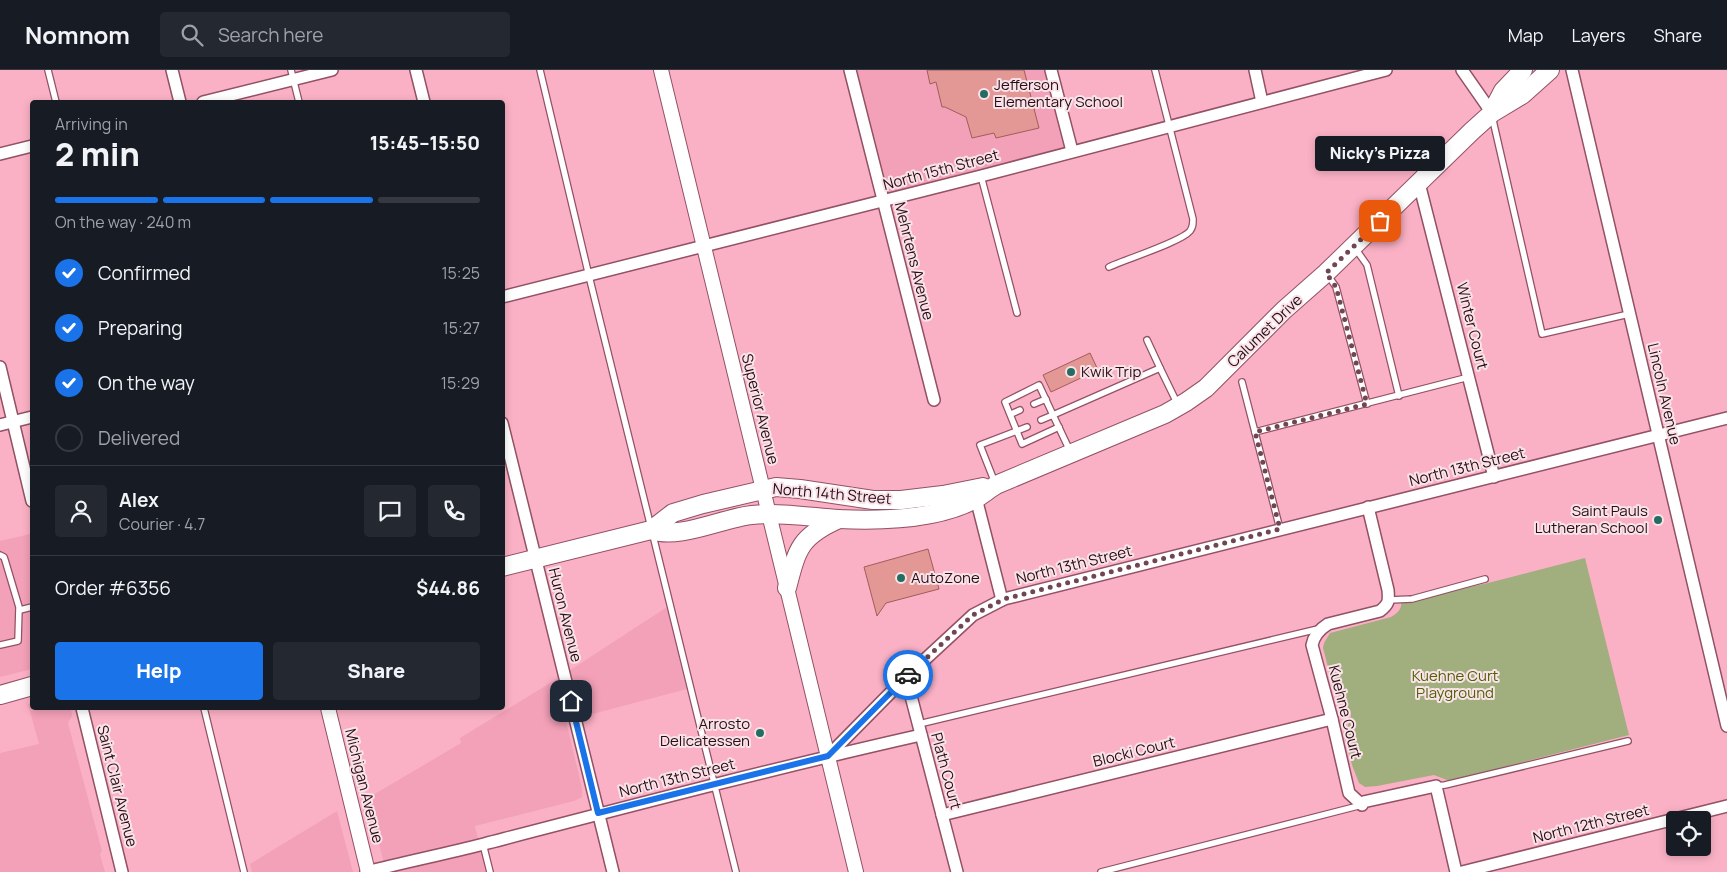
<!DOCTYPE html>
<html lang="en">
<head>
<meta charset="utf-8">
<style>
	:root { --surface:#171b24; --page:#242831; --text:#f1f3f6; --muted:#9ea1a6; --line:#363941; --accent:#1a73e8 }
	body { margin:0; font-family:Manrope,sans-serif; background:var(--page); color:var(--text); height:100vh; display:flex; flex-direction:column; font-size:19px; white-space:nowrap }
	* { box-sizing:border-box; margin:0 }
	p { font-size:16px; color:var(--muted) }
	.icon { flex:none; width:28px; height:28px; fill:none; stroke:currentColor; stroke-width:2; stroke-linecap:round; stroke-linejoin:round }
	.map { position:relative; flex:1; overflow:hidden }
	.side { position:absolute; left:30px; top:30px; width:475px; height:610px; display:flex; flex-direction:column; background:var(--surface); border-radius:5px; box-shadow:0 2px 8px #0003 }
	.side>* { flex:none }
	.controls { position:absolute; left:1666px; top:741px; display:grid; gap:10px }
	.controls a { display:grid; place-items:center; width:45px; height:45px; border-radius:5px; background:var(--surface); box-shadow:0 2px 8px #0003; font-size:25px }
	.pin { position:absolute; display:grid; place-items:center; width:42px; height:42px; color:#fff; margin:-21px; border-radius:10px; box-shadow:0 2px 8px #0006 }
	.courier { position:absolute; display:grid; place-items:center; width:50px; height:50px; margin:-25px; border:4px solid #1a73e8; border-radius:50%; background:#fff; color:#222; box-shadow:0 1px 6px #0007 }
	.bubble { position:absolute; height:35px; border-radius:5px; background:var(--surface); box-shadow:0 2px 8px #0003; font-size:16px; font-weight:800; line-height:35px; text-align:center }
	.head em { font-style:normal; font-weight:800 }
	.head div { display:flex; flex-direction:column-reverse }
	.head { display:flex; align-items:center; justify-content:space-between; height:85px; padding:0 25px }
	h1 { font-size:32px; font-weight:800; line-height:38px }
	.bar { display:grid; grid-template-columns:repeat(4,1fr); gap:8px 5px; align-content:center; height:60px; padding:0 25px }
	.bar i { height:6px; border-radius:4px; background:var(--line) }
	.bar .selected { background:var(--accent) }
	.bar p { grid-column:span 4 }
	.line { display:flex; align-items:center; gap:12px; padding:0 25px; border-top:1px solid var(--line) }
	.line div { flex:1 }
	.round { display:grid; place-items:center; flex:none; width:52px; height:52px; border-radius:5px; background:var(--page) }
	ol { padding:0 25px; list-style:none }
	li { display:flex; align-items:center; gap:15px; height:55px }
	li p { margin-inline-start:auto }
	li .icon { padding:5px; border-radius:50%; background:var(--accent); color:#fff; stroke-width:4 }
	li:last-child { color:var(--muted) }
	li i { width:28px; height:28px; border:2px solid var(--line); border-radius:50% }
	.primary-button { display:flex; gap:10px; margin-top:auto; padding:10px 25px }
	.primary-button a { flex:1; height:58px; border-radius:5px; background:var(--accent); color:#fff; font-size:20px; font-weight:800; line-height:58px; text-align:center }
	.primary-button a+a { background:var(--page); color:var(--text) }
	header { display:flex; align-items:center; gap:30px; box-sizing:border-box; height:70px; padding:0 25px; background:var(--surface); border-bottom:1px solid var(--line) }
	header strong { font-size:24px }
	nav { display:flex; gap:28px; margin-inline-start:auto; font-size:18px }
	.search { width:350px; height:45px; background:var(--page); display:flex; align-items:center; gap:12px; box-sizing:border-box; padding:0 18px; border-radius:5px; color:var(--muted); font-size:19px }
	.map>svg:first-child { display:block }
	.built { fill:#f3a1b8 }
	.green { fill:#a1ae7e }
	.building { fill:#e39896; stroke:#a15c5c }
	.lines { fill:none; stroke-linecap:round; stroke-linejoin:round }
	.service-casing { stroke:#925165; stroke-width:8 }
	.minor-casing { stroke:#925165; stroke-width:14 }
	.tertiary-casing { stroke:#925165; stroke-width:16 }
	.primary-casing { stroke:#925165; stroke-width:20 }
	.service { stroke:#fff; stroke-width:5.5 }
	.minor { stroke:#fff; stroke-width:11 }
	.tertiary { stroke:#fff; stroke-width:14 }
	.primary { stroke:#fff; stroke-width:18 }
	.done { stroke:#714653; stroke-width:5; stroke-dasharray:0 9 }
	.route { stroke:#1a73e8; stroke-width:6 }
	.poi-dot { fill:#256c61; stroke:#fae3e8; stroke-width:2 }
	.labels { text-anchor:middle; stroke-width:4; stroke-linejoin:round; paint-order:stroke }
	.poi-label { font-size:15px; fill:#270d16; stroke:#fae3e8; text-anchor:start }
	.street-label { font-size:15px; fill:#270d16; stroke:#fae3e8 }
	.park-label { font-size:15px; fill:#4f6006; stroke:#fae3e8 }
</style>
</head>
<body>
<header>
<strong>Nomnom</strong>
<div class="search"><svg class="icon" aria-label="search" viewBox="0 0 24 24"><circle cx="10" cy="10" r="6"/><path d="M15 15l6 6"/></svg>Search here</div>
<nav><a>Map</a><a>Layers</a><a>Share</a></nav>
</header>
<div class="map">
<svg width="1727" height="802" viewBox="0 0 1727 802">
	<rect width="100%" height="100%" fill="#fbb1c5"/>
	<g class="built">
		<polygon points="850,0 1051,0 1072,81 883,131"/>
		<polygon points="30,464 32,473 32,599 0,607 0,471"/>
		<polygon points="667,537 687,619 566,651 582,718 582,727 574,731 475,756 486,802 386,802 368,728 461,673 460,668 555,610"/>
		<polygon points="32,633 32,638 71,638 72,646 68,653 102,781 100,784 105,802 0,802 0,683 39,674 28,634"/>
		<polygon points="337,741 353,802 252,802 250,794"/>
	</g>
	<path class="green" d="M1585,488l44,177 -176,45h-6l-13,-5 -57,11 -12,1 -6,-4 -7,-18 -7,-31 6,-17 -1,-7 -15,-17 -12,-45 1,-5 6,-10 61,-16c6,-4 11,-7 10,-15l87,-19z"/>
	<g class="building">
		<polygon points="927,0 1024,0 1039,58 996,68 994,63 972,68 966,47 945,37 942,37 936,12 930,14"/>
		<polygon points="1090,283 1098,300 1051,322 1043,305"/>
		<polygon points="928,479 939,519 886,533 877,546 864,497"/>
	</g>
	<g class="lines">
		<defs>
			<g id="service">
				<polyline points="48,0 56,32"/>
				<polyline points="291,0 299,32"/>
				<polyline points="540,0 589,206 736,802"/>
				<polyline points="1492,46 1542,264 1629,244"/>
				<polyline points="981,106 1017,243"/>
				<polyline points="1355,178 1367,195 1399,326"/>
				<path d="M1109,197c17,-8 72,-25 81,-36 3,-4 3,-7 3,-12l-38,-149"/>
				<polyline points="1327,204 1336,217 1367,334"/>
				<polyline points="1147,270 1160,298"/>
				<polyline points="1242,312 1280,459"/>
				<polyline points="1034,334 1046,329"/>
				<polyline points="1011,344 1020,340"/>
				<polyline points="1041,350 1053,345 1070,381"/>
				<polyline points="1059,357 1022,374 1005,332 1039,315 1053,345 1160,298 1178,335"/>
				<polyline points="1255,362 1469,307"/>
				<polyline points="995,413 980,375 1027,357"/>
				<polyline points="0,485 4,487 5,490 19,537 18,571 0,575"/>
				<polyline points="1389,530 1412,529 1485,509"/>
				<polyline points="20,540 32,537"/>
				<polyline points="204,638 244,802"/>
				<polyline points="919,654 1318,559"/>
				<polyline points="1436,716 1445,715 1628,671"/>
				<polyline points="483,774 490,802"/>
				<polyline points="1101,802 1362,735"/>
			</g>
			<g id="minor">
				<polyline points="172,0 180,32"/>
				<polyline points="416,0 424,32"/>
				<polyline points="850,0 934,330"/>
				<polyline points="1051,0 1072,81"/>
				<polyline points="1255,0 1262,32"/>
				<polyline points="1462,0 1492,43"/>
				<polyline points="1572,0 1727,656"/>
				<polyline points="203,32 332,0"/>
				<polyline points="0,84 32,76"/>
				<polyline points="1419,113 1494,407"/>
				<polyline points="502,227 981,106 1386,0"/>
				<polyline points="0,297 32,431"/>
				<polyline points="502,353 613,802"/>
				<polyline points="0,355 32,347"/>
				<polyline points="976,428 1002,530"/>
				<path d="M1368,437l20,83c1,11 1,14 -8,21l-52,13c-8,5 -14,11 -16,21l20,74 17,74 13,12 1,-3 73,-16 20,86"/>
				<polyline points="906,607 957,802"/>
				<polyline points="82,638 122,802"/>
				<polyline points="828,686 906,607 973,545 1004,529 1727,348"/>
				<polyline points="942,745 1332,649"/>
				<path d="M366,802c39,-10 79,-18 118,-28 146,-38 291,-76 437,-109"/>
				<polyline points="1462,802 1727,736"/>
			</g>
			<g id="tertiary">
				<polyline points="661,0 856,802"/>
				<polyline points="328,638 368,802"/>
			</g>
			<g id="primary">
				<polyline points="1492,42 1503,21 1523,0"/>
				<path d="M651,460c29,10 71,-12 101,-15 29,-3 58,2 87,4 43,2 100,1 138,-21 6,-4 13,-9 19,-13l169,-71 21,-12 20,-14 78,-78 42,-37 146,-142 20,-18 30,-18 28,-25"/>
				<polyline points="502,497 651,460 673,443 703,434 776,417 800,419 873,430 901,430 943,425 983,417"/>
				<path d="M787,518c10,-39 13,-52 52,-69"/>
				<polyline points="0,625 32,616"/>
			</g>
		</defs>
		<use href="#service" class="service-casing"/>
		<use href="#minor" class="minor-casing"/>
		<use href="#tertiary" class="tertiary-casing"/>
		<use href="#primary" class="primary-casing"/>
		<use href="#service" class="service"/>
		<use href="#minor" class="minor"/>
		<use href="#tertiary" class="tertiary"/>
		<use href="#primary" class="primary"/>
	</g>
	<g class="lines">
		<polyline class="done" points="908,605 973,545 1004,529 1280,459 1255,362 1367,334 1336,217 1326,203 1380,151"/>
		<polyline class="route" points="571,631 598,743 828,686 908,605"/>
	</g>
	<g class="poi-dot">
		<circle cx="984" cy="24" r="5"/>
		<circle cx="1071" cy="302" r="5"/>
		<circle cx="1658" cy="450" r="5"/>
		<circle cx="901" cy="508" r="5"/>
		<circle cx="760" cy="663" r="5"/>
	</g>
	<g class="labels">
		<g class="poi-label">
			<text x="994" y="20">Jefferson<tspan x="994" dy="17">Elementary School</tspan></text>
			<text x="1081" y="307">Kwik Trip</text>
			<text x="1648" y="446" text-anchor="end">Saint Pauls<tspan x="1648" dy="17">Lutheran School</tspan></text>
			<text x="911" y="513">AutoZone</text>
			<text x="750" y="659" text-anchor="end">Arrosto<tspan x="750" dy="17">Delicatessen</tspan></text>
		</g>
		<g class="street-label">
			<text transform="translate(941 100) rotate(-15)" y="5">North 15th Street</text>
			<text transform="translate(914 191) rotate(76)" y="5">Mehrtens Avenue</text>
			<text transform="translate(1472 256) rotate(76)" y="5">Winter Court</text>
			<text transform="translate(1265 261) rotate(-44)" y="5">Calumet Drive</text>
			<text transform="translate(1664 324) rotate(77)" y="5">Lincoln Avenue</text>
			<text transform="translate(760 339) rotate(76)" y="5">Superior Avenue</text>
			<text transform="translate(1467 397) rotate(-14)" y="5">North 13th Street</text>
			<text transform="translate(832 424) rotate(5)" y="5">North 14th Street</text>
			<text transform="translate(1074 495) rotate(-14)" y="5">North 13th Street</text>
			<text transform="translate(565 545) rotate(76)" y="5">Huron Avenue</text>
			<text transform="translate(1345 642) rotate(76)" y="5">Kuehne Court</text>
			<text transform="translate(1134 682) rotate(-14)" y="5">Blocki Court</text>
			<text transform="translate(946 701) rotate(75)" y="5">Plath Court</text>
			<text transform="translate(677 708) rotate(-14)" y="5">North 13th Street</text>
			<text transform="translate(117 716) rotate(76)" y="5">Saint Clair Avenue</text>
			<text transform="translate(364 716) rotate(76)" y="5">Michigan Avenue</text>
			<text transform="translate(1591 754) rotate(-14)" y="5">North 12th Street</text>
		</g>
		<g class="park-label">
			<text x="1455" y="611">Kuehne Curt<tspan x="1455" dy="17">Playground</tspan></text>
		</g>
	</g>
</svg>
<div class="controls">
<a><svg class="icon" aria-label="locate" viewBox="0 0 24 24"><circle cx="12" cy="12" r="6"/><path d="M12 2v4M12 18v4M2 12h4M18 12h4"/></svg></a>
</div>
<div class="pin" style="left:1380px;top:151px;background:#ea580c"><svg class="icon" aria-label="bag" viewBox="0 0 24 24"><path d="M5 8h14l-1 12H6zM9 8a3 3 0 0 1 6 0"/></svg></div>
<div class="pin" style="left:571px;top:631px;background:#1f2937"><svg class="icon" aria-label="home" viewBox="0 0 24 24"><path d="M3 11l9-7 9 7M6 9v11h12V9"/></svg></div>
<div class="courier" style="left:908px;top:605px"><svg class="icon" aria-label="car" viewBox="0 0 24 24"><path d="M5 17H2v-5l4-1 3-4h7l3 4 3 1v5h-3M9 17h6M6 11h13"/><circle cx="7" cy="17" r="2"/><circle cx="17" cy="17" r="2"/></svg></div>
<div class="bubble" style="left:1315px;top:66px;width:130px">Nicky's Pizza</div>
<section class="side">
<div class="head"><div><h1>2 min</h1><p>Arriving in</p></div><em>15:45–15:50</em></div>
<div class="bar"><i class="selected"></i><i class="selected"></i><i class="selected"></i><i></i><p>On the way · 240 m</p></div>
<ol>
<li><svg class="icon" aria-label="check" viewBox="0 0 24 24"><path d="M5 12l5 5 9-10"/></svg>Confirmed<p>15:25</p></li>
<li><svg class="icon" aria-label="check" viewBox="0 0 24 24"><path d="M5 12l5 5 9-10"/></svg>Preparing<p>15:27</p></li>
<li><svg class="icon" aria-label="check" viewBox="0 0 24 24"><path d="M5 12l5 5 9-10"/></svg>On the way<p>15:29</p></li>
<li><i></i>Delivered</li>
</ol>
<div class="line" style="height:90px"><a class="round"><svg class="icon" aria-label="person" viewBox="0 0 24 24"><circle cx="12" cy="8" r="4"/><path d="M4 21q1-7 8-7t8 7"/></svg></a><div><b>Alex</b><p>Courier · 4.7</p></div><a class="round"><svg class="icon" aria-label="chat" viewBox="0 0 24 24"><path d="M4 5h16v11H9l-5 4z"/></svg></a><a class="round"><svg class="icon" aria-label="phone" viewBox="0 0 24 24"><path d="M5 4h4l2 5-3 2q2 4 5 5l2-3 5 2v4C11 20 4 13 5 4z"/></svg></a></div>
<div class="line" style="height:65px"><div>Order #6356</div><b>$44.86</b></div>
<div class="primary-button"><a>Help</a><a>Share</a></div>
</section>
</div>
</body>
</html>
